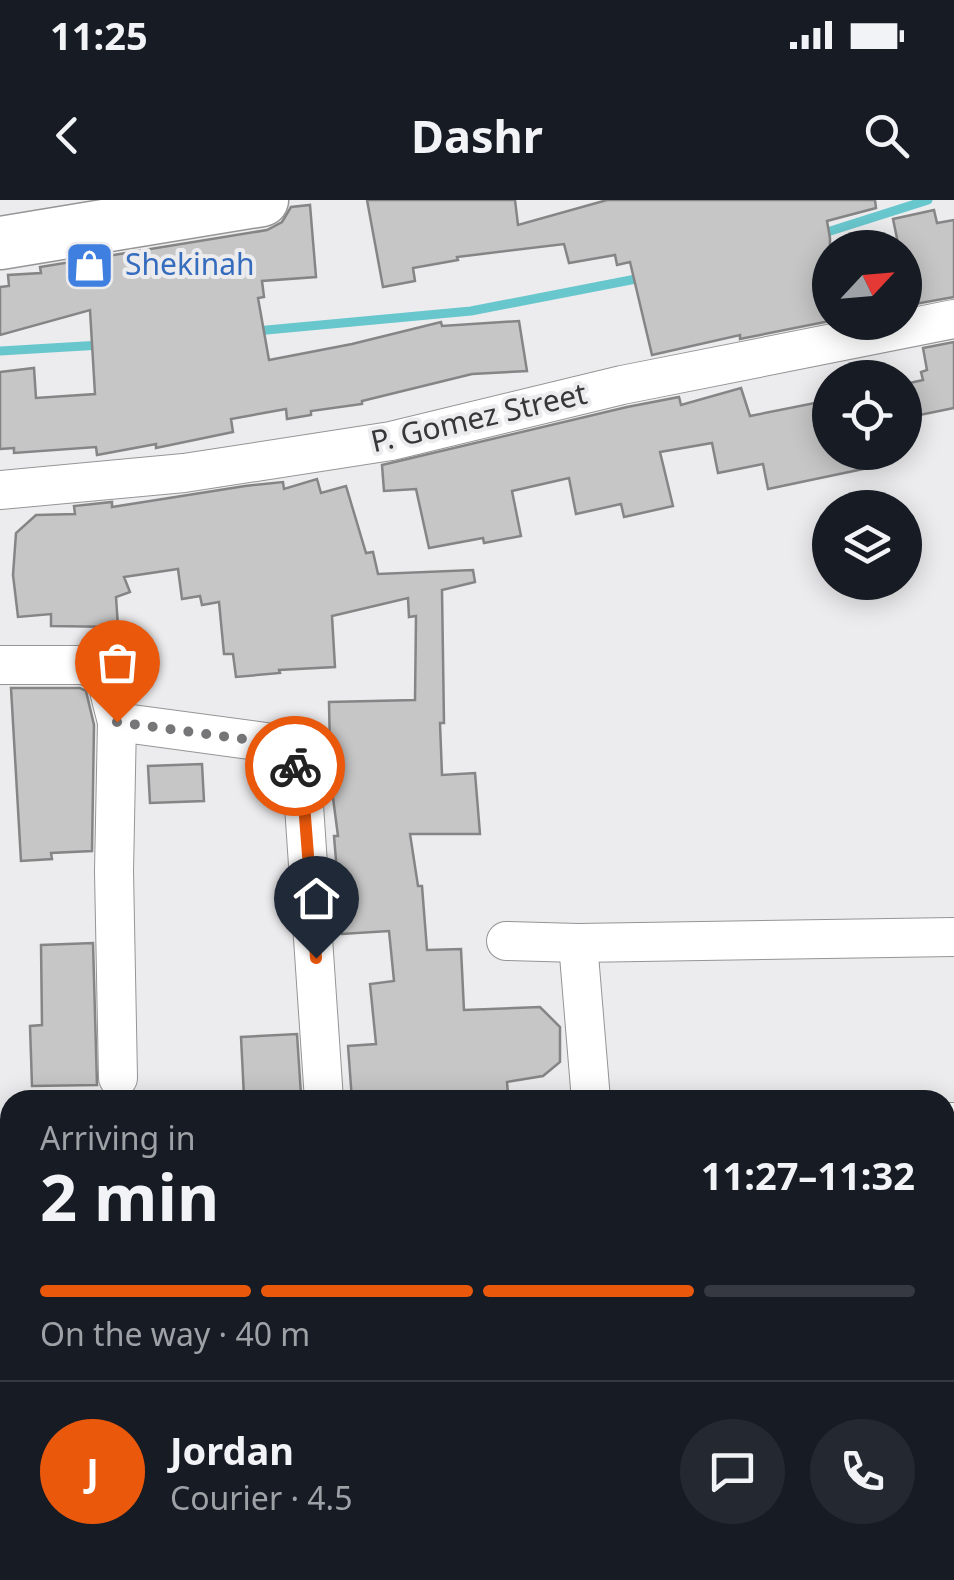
<!DOCTYPE html>
<html lang="en">
<head>
<meta charset="utf-8">
<style>
	:root { --surface:#171b24; --page:#242831; --text:#f1f3f6; --muted:#9ea1a6; --line:#363941; --accent:#ea580c }
	body { margin:0; font-family:"Noto Sans",sans-serif; background:var(--page); color:var(--text); height:100vh; display:flex; flex-direction:column; font-size:38px; white-space:nowrap }
	* { box-sizing:border-box; margin:0 }
	p { font-size:32px; color:var(--muted) }
	.icon { flex:none; width:55px; height:55px; fill:none; stroke:currentColor; stroke-width:2; stroke-linecap:round; stroke-linejoin:round }
	.map { position:relative; flex:1; overflow:hidden }
	.drawer { position:absolute; left:0px; top:890px; width:955px; height:490px; display:flex; flex-direction:column; background:var(--surface); border-radius:30px 30px 0 0; box-shadow:0 5px 25px #0003 }
	.drawer>* { flex:none }
	.needle { width:65px; rotate:64deg }
	.tools { position:absolute; left:812px; top:30px; display:grid; gap:20px }
	.tools a { display:grid; place-items:center; width:110px; height:110px; border-radius:50%; background:var(--surface); box-shadow:0 5px 25px #0003; font-size:50px }
	.pin { position:absolute; display:grid; place-items:center; width:85px; height:85px; color:#fff; margin:-102px -42px; border-radius:50% 50% 50% 0; rotate:-45deg; box-shadow:0 0 10px #0007 }
	.pin .icon { rotate:45deg }
	.courier { position:absolute; display:grid; place-items:center; width:100px; height:100px; margin:-50px; border:8px solid #ea580c; border-radius:50%; background:#fff; color:#222; box-shadow:0 2px 12px #0007 }
	.headline em { font-style:normal; font-weight:700 }
	.headline div { display:flex; flex-direction:column-reverse }
	.headline { display:flex; align-items:center; justify-content:space-between; height:170px; padding:0 40px }
	h1 { font-size:65px; font-weight:700; line-height:75px }
	.bar { display:grid; grid-template-columns:repeat(4,1fr); gap:15px 10px; align-content:center; height:120px; padding:0 40px }
	.bar i { height:12px; border-radius:8px; background:var(--line) }
	.bar .active { background:var(--accent) }
	.bar p { grid-column:span 4 }
	.line { display:flex; align-items:center; gap:25px; padding:0 40px; border-top:2px solid var(--line) }
	.line div { flex:1 }
	.round { display:grid; place-items:center; flex:none; width:105px; height:105px; border-radius:52px; background:var(--page) }
	.status { display:flex; justify-content:space-between; align-items:center; height:70px; padding:0 50px; background:var(--surface); direction:ltr }
	.status svg { height:28px; fill:currentColor }
	header { display:flex; justify-content:space-between; align-items:center; height:130px; padding:0 40px; background:var(--surface); font-size:45px; font-weight:700 }
	.map>svg:first-child { display:block }
	.lines { fill:none; stroke-linecap:round; stroke-linejoin:round }
	.stream { stroke:#68c7cd; stroke-width:9 }
	.building { fill:#c6c6c7; stroke:#858586; stroke-width:2.5 }
	.street-casing { stroke:#959596; stroke-width:40 }
	.secondary-casing { stroke:#959596; stroke-width:55 }
	.street { stroke:#fff; stroke-width:38 }
	.secondary { stroke:#fff; stroke-width:52 }
	.done { stroke:#767678; stroke-width:10; stroke-dasharray:0 18 }
	.route { stroke:#ea580c; stroke-width:12 }
	.labels { text-anchor:middle; stroke-width:8; stroke-linejoin:round; paint-order:stroke }
	.shop-label { font-size:30px; fill:#366cbe; stroke:#ececee; text-anchor:start }
	.street-label { font-size:30px; fill:#373738; stroke:#ececee }
</style>
</head>
<body>
<div class="status"><b>11:25</b><svg viewBox="0 0 49 12"><path d="M0 12V9h3v3zM5 12V6h3v6zM10 12V3h3v9zM15 12V0h3v12zM26 1h20v11H26zM47 4h2v5h-2z"/></svg></div>
<header><svg class="icon" aria-label="back" viewBox="0 0 24 24"><path d="M15 5l-7 7 7 7"/></svg>Dashr<svg class="icon" aria-label="search" viewBox="0 0 24 24"><circle cx="10" cy="10" r="6"/><path d="M15 15l6 6"/></svg></header>
<div class="map">
<svg width="954" height="1380" viewBox="0 0 954 1380">
	<rect width="100%" height="100%" fill="#ececee"/>
	<g class="lines">
		<g class="stream">
			<polyline points="821,34 928,0"/>
			<polyline points="256,131 471,111 641,78"/>
			<polyline points="0,151 101,145"/>
		</g>
	</g>
	<g class="building">
		<polygon points="367,0 515,0 518,25 607,0 875,0 876,8 827,21 830,38 830,121 740,139 740,135 652,155 630,62 617,65 615,55 569,63 564,44 457,57 458,60 413,68 415,81 383,87"/>
		<polygon points="310,5 316,77 262,81 264,97 258,98 269,160 352,144 441,122 442,126 519,121 527,171 472,174 362,201 362,204 311,211 311,215 287,219 286,209 231,219 233,232 156,248 156,244 97,255 96,247 14,253 14,248 0,249 0,172 34,168 36,198 95,194 90,110 0,135 0,87 9,86 8,75 41,73 40,67 267,30 282,22 291,7"/>
		<polygon points="934,10 937,23 954,20 954,97 915,104 911,102 905,73 905,48 899,48 893,19"/>
		<polygon points="954,142 954,208 905,218 905,184 923,180 921,172 927,170 923,148"/>
		<polygon points="741,188 750,216 830,200 830,252 886,252 887,264 768,289 763,264 718,273 712,243 660,252 673,306 624,317 621,304 576,314 569,278 512,291 521,336 484,343 483,338 429,348 416,289 384,291 382,265 627,207 679,197 681,205"/>
		<polygon points="317,279 321,293 346,286 366,353 373,352 378,374 473,370 475,382 442,390 444,523 440,523 442,575 475,573 480,634 410,634 418,686 422,686 427,750 461,749 464,810 540,807 560,827 560,862 543,876 507,882 508,894 474,896 474,900 352,900 348,846 376,844 370,784 394,781 389,731 342,734 334,636 338,636 327,552 330,552 329,502 415,500 416,416 409,417 408,398 332,416 335,467 279,470 280,473 236,477 233,454 224,454 219,402 202,405 200,396 182,399 178,369 124,377 130,392 116,397 118,427 51,426 51,414 18,417 13,375 16,333 36,315 75,314 74,306 112,302 112,307 245,286 283,282 284,289"/>
		<polygon points="11,488 80,488 86,491 94,525 92,651 51,653 52,659 21,661"/>
		<polygon points="202,564 204,601 150,603 148,566"/>
		<polygon points="93,743 97,885 32,886 30,826 42,825 41,745"/>
		<polygon points="297,834 301,895 244,897 241,837"/>
	</g>
	<g class="lines">
		<defs>
			<g id="street">
				<polyline points="0,290 184,273 391,241 622,185 954,119"/>
				<polyline points="0,465 85,465 105,475 117,522 273,543 292,558 303,591 324,900"/>
				<polyline points="117,522 114,671 118,878"/>
				<polyline points="506,741 578,743 954,737"/>
				<polyline points="578,743 591,900"/>
				<polyline points="945,922 954,922"/>
				<polyline points="945,1096 954,1096"/>
				<polyline points="0,1154 10,1160"/>
				<polyline points="945,1266 954,1266"/>
				<polyline points="18,1380 22,1370"/>
				<polyline points="409,1380 412,1370"/>
			</g>
			<polyline id="secondary" points="0,43 262,0"/>
		</defs>
		<use href="#street" class="street-casing"/>
		<use href="#secondary" class="secondary-casing"/>
		<use href="#street" class="street"/>
		<use href="#secondary" class="secondary"/>
	</g>
	<g class="lines">
		<polyline class="done" points="117,522 273,543 292,558 295,566"/>
		<polyline class="route" points="295,566 303,591 316,758"/>
	</g>
	<defs>
		<symbol id="shop-square" viewBox="-11 -11 22 22"><rect x="-9" y="-9" width="18" height="18" rx="4" fill="#3f7fe0" stroke="#ececee"/><path d="M-5-2.5h2.3a2.7 3.5 0 0 1 5.4 0H5L5.5 6h-11ZM-1.5-2.5h3a1.5 2.3 0 0 0-3 0Z" fill="#fff"/></symbol>
	</defs>
	<g fill-rule="evenodd">
		<use href="#shop-square" x="62" y="38" width="55" height="55"/>
	</g>
	<g class="labels">
		<g class="shop-label">
			<text x="125" y="75">Shekinah</text>
		</g>
		<g class="street-label">
			<text transform="translate(479 218) rotate(-13)" y="10">P. Gomez Street</text>
		</g>
	</g>
</svg>
<div class="tools">
<a><svg class="needle" viewBox="-14 -14 28 28"><path d="M0-13l5 13h-10z" fill="#e53935"/><path d="M0 13l5-13h-10z" fill="#9ea1a6"/></svg></a>
<a><svg class="icon" aria-label="locate" viewBox="0 0 24 24"><circle cx="12" cy="12" r="6"/><path d="M12 2v4M12 18v4M2 12h4M18 12h4"/></svg></a>
<a><svg class="icon" aria-label="layers" viewBox="0 0 24 24"><path d="M12 4l9 5-9 5-9-5zM3 14l9 5 9-5"/></svg></a>
</div>
<div class="pin" style="left:117px;top:522px;background:#ea580c"><svg class="icon" aria-label="bag" viewBox="0 0 24 24"><path d="M5 8h14l-1 12H6zM9 8a3 3 0 0 1 6 0"/></svg></div>
<div class="pin" style="left:316px;top:758px;background:#1f2937"><svg class="icon" aria-label="home" viewBox="0 0 24 24"><path d="M3 11l9-7 9 7M6 9v11h12V9"/></svg></div>
<div class="courier" style="left:295px;top:566px"><svg class="icon" aria-label="bike" viewBox="0 0 24 24"><circle cx="6" cy="16" r="4"/><circle cx="18" cy="16" r="4"/><path d="M6 16l4-8h5l3 8M10 8l3 8H6M13 5h3"/></svg></div>
<section class="drawer">
<div class="headline"><div><h1>2 min</h1><p>Arriving in</p></div><em>11:27–11:32</em></div>
<div class="bar"><i class="active"></i><i class="active"></i><i class="active"></i><i></i><p>On the way · 40 m</p></div>
<div class="line" style="height:180px"><b class="round" style="background:var(--accent);color:#fff">J</b><div><b>Jordan</b><p>Courier · 4.5</p></div><a class="round"><svg class="icon" aria-label="chat" viewBox="0 0 24 24"><path d="M4 5h16v11H9l-5 4z"/></svg></a><a class="round"><svg class="icon" aria-label="phone" viewBox="0 0 24 24"><path d="M5 4h4l2 5-3 2q2 4 5 5l2-3 5 2v4C11 20 4 13 5 4z"/></svg></a></div>
</section>
</div>
</body>
</html>
